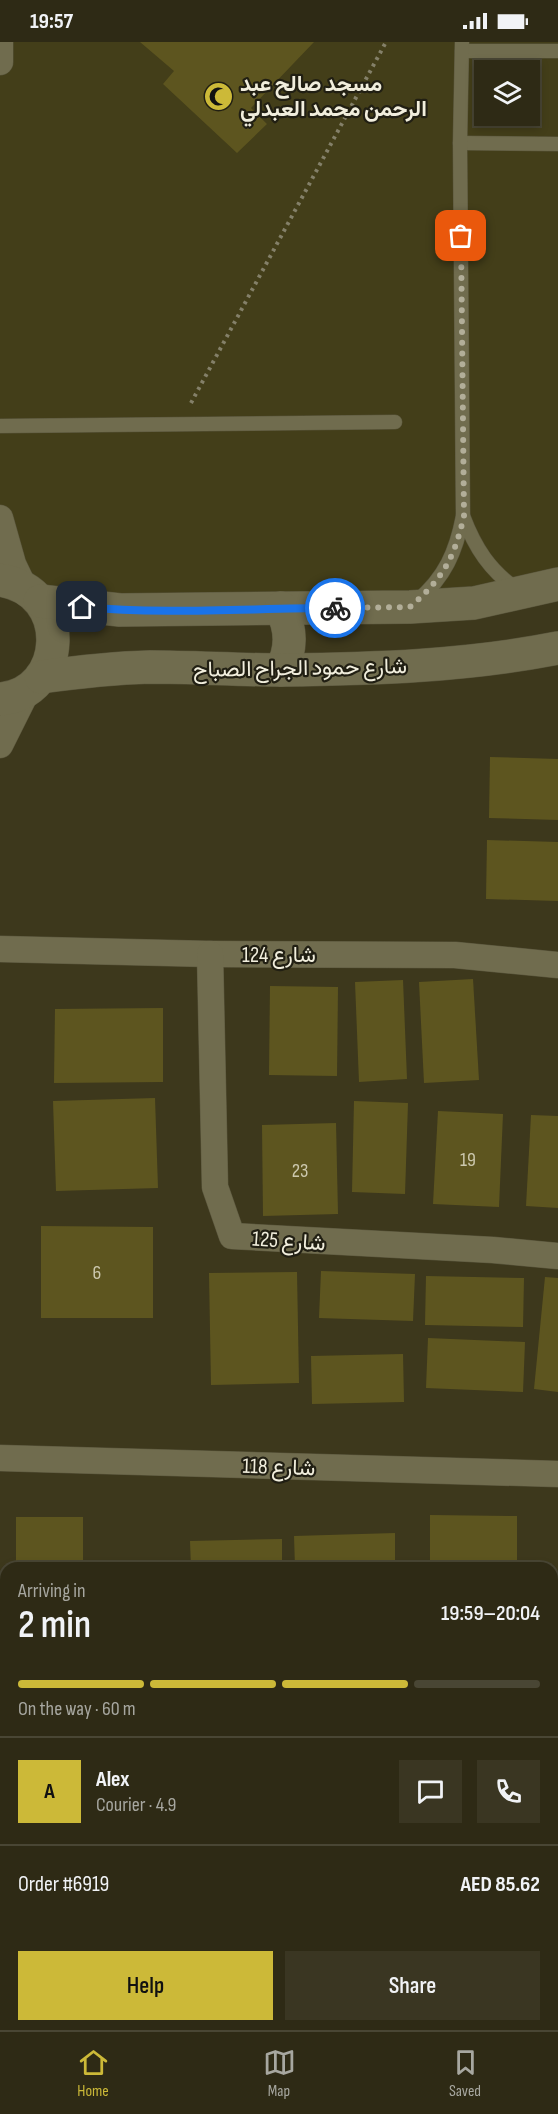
<!DOCTYPE html>
<html lang="en">
<head>
<meta charset="utf-8">
<style>
	:root { --surface:#2e2a15; --page:#3a3622; --text:#f1f3f6; --muted:#a7a7a0; --line:#494634; --accent:#ccb938 }
	body { margin:0; font-family:"Sofia Sans Condensed",Vazirmatn,sans-serif; background:var(--page); color:var(--text); height:100vh; display:flex; flex-direction:column; font-size:22px; white-space:nowrap }
	* { box-sizing:border-box; margin:0 }
	p { font-size:20px; color:var(--muted) }
	.icon { flex:none; width:33px; height:33px; fill:none; stroke:currentColor; stroke-width:2; stroke-linecap:round; stroke-linejoin:round }
	.map { position:relative; flex:1; overflow:hidden }
	.details { position:absolute; left:0px; top:1520px; width:558px; height:470px; display:flex; flex-direction:column; background:var(--surface); border-radius:18px 18px 0 0; box-shadow:0 3px 9px #0003,0 0 0 2px var(--line) }
	.details>* { flex:none }
	.buttons { position:absolute; left:474px; top:18px; display:grid; gap:12px }
	.buttons a { display:grid; place-items:center; width:66px; height:66px; border-radius:0px; background:var(--surface); box-shadow:0 3px 9px #0003,0 0 0 2px var(--line); font-size:30px }
	.pin { position:absolute; display:grid; place-items:center; width:51px; height:51px; color:#fff; margin:-26px; border-radius:12px; box-shadow:0 3px 9px #0006 }
	.courier { position:absolute; display:grid; place-items:center; width:60px; height:60px; margin:-30px; border:4px solid #1a73e8; border-radius:50%; background:#fff; color:#222; box-shadow:0 2px 8px #0007 }
	.headline em { font-style:normal; font-weight:600 }
	.headline div { display:flex; flex-direction:column-reverse }
	.headline { display:flex; align-items:center; justify-content:space-between; height:102px; padding:0 18px }
	h1 { font-size:39px; font-weight:600; line-height:45px }
	.bar { display:grid; grid-template-columns:repeat(4,1fr); gap:9px 6px; align-content:center; height:72px; padding:0 18px }
	.bar i { height:8px; border-radius:4px; background:var(--line) }
	.bar .current { background:var(--accent) }
	.bar p { grid-column:span 4 }
	.line { display:flex; align-items:center; gap:15px; padding:0 18px; border-top:2px solid var(--line) }
	.line div { flex:1 }
	.round { display:grid; place-items:center; flex:none; width:63px; height:63px; border-radius:0px; background:var(--page) }
	.button { display:flex; gap:12px; margin-top:auto; padding:12px 18px }
	.button a { flex:1; height:69px; border-radius:0px; background:var(--accent); color:#111; font-size:24px; font-weight:600; line-height:69px; text-align:center }
	.button a+a { background:var(--page); color:var(--text) }
	.status { display:flex; justify-content:space-between; align-items:center; height:42px; padding:0 30px; background:var(--surface); direction:ltr }
	.status svg { height:16px; fill:currentColor }
	.menu { display:flex; justify-content:space-around; align-items:center; height:84px; border-top:2px solid var(--line); background:var(--surface); font-size:16px; color:var(--muted) }
	.menu a { display:grid; justify-items:center; gap:3px }
	.menu .current { color:var(--accent) }
	.map>svg:first-child { display:block }
	.built { fill:#433e19; fill-rule:evenodd }
	.building { fill:#5d551f }
	.lines { fill:none; stroke-linecap:round; stroke-linejoin:round }
	.lane-casing { stroke:#59553c; stroke-width:15 }
	.street-casing { stroke:#59553c; stroke-width:27 }
	.secondary-casing { stroke:#59553c; stroke-width:34 }
	.path { stroke:#848069; stroke-width:4; stroke-dasharray:3 4.5; stroke-linecap:butt }
	.lane { stroke:#706c4e; stroke-width:14 }
	.street { stroke:#706c4e; stroke-width:26 }
	.secondary { stroke:#706c4e; stroke-width:33 }
	.done { stroke:#b2ae99; stroke-width:6; stroke-dasharray:0 10.8 }
	.route { stroke:#1a73e8; stroke-width:8 }
	.labels { text-anchor:middle; stroke-width:4.5; stroke-linejoin:round; paint-order:stroke }
	.number-label { font-size:20px; fill:#ccc8ae }
	.poi-label { font-size:22px; font-weight:bold; fill:#f1eedd; stroke:#211f13; text-anchor:start }
	.street-label { font-size:22px; fill:#f1eedd; stroke:#211f13 }
</style>
</head>
<body>
<div class="status"><b>19:57</b><svg viewBox="0 0 49 12"><path d="M0 12V9h3v3zM5 12V6h3v6zM10 12V3h3v9zM15 12V0h3v12zM26 1h20v11H26zM47 4h2v5h-2z"/></svg></div>
<div class="map">
<svg width="558" height="1988" viewBox="0 0 558 1988">
	<rect width="100%" height="100%" fill="#3d381c"/>
	<path class="built" d="M0,0h558v542l-84,19 -434,-2 -40,-83zM484,28h46v46h-46z"/>
	<g class="building">
		<polygon points="140,0 314,0 251,66 267,82 237,111 163,42 174,29"/>
		<polygon points="490,715 558,717 558,778 489,776"/>
		<polygon points="487,798 558,800 558,859 486,857"/>
		<polygon points="473,937 479,1038 424,1041 419,940"/>
		<polygon points="403,938 407,1037 359,1040 355,940"/>
		<polygon points="270,944 338,945 337,1034 269,1033"/>
		<polygon points="163,966 163,1040 54,1041 55,967"/>
		<polygon points="155,1056 158,1146 56,1149 53,1059"/>
		<polygon points="354,1059 408,1061 405,1152 352,1150"/>
		<polygon points="438,1069 503,1072 499,1165 433,1162"/>
		<polygon points="531,1073 558,1074 558,1166 526,1164"/>
		<polygon points="336,1081 338,1172 263,1174 262,1083"/>
		<polygon points="41,1184 153,1185 153,1276 41,1276"/>
		<polygon points="321,1229 415,1232 413,1279 319,1276"/>
		<polygon points="297,1230 299,1341 211,1343 209,1231"/>
		<polygon points="426,1234 524,1236 523,1285 425,1283"/>
		<polygon points="545,1235 558,1236 558,1350 534,1347"/>
		<polygon points="428,1296 525,1300 523,1350 426,1346"/>
		<polygon points="403,1312 404,1360 312,1362 311,1314"/>
		<polygon points="430,1473 517,1474 517,1526 430,1526"/>
		<rect x="16" y="1475" width="67" height="51"/>
		<polygon points="395,1491 395,1526 295,1526 294,1494"/>
		<polygon points="282,1497 282,1526 191,1526 190,1499"/>
		<rect x="9" y="1983" width="51" height="5"/>
	</g>
	<g class="lines">
		<defs>
			<g id="lane">
				<polyline points="462,9 558,9"/>
				<polyline points="460,101 558,102"/>
				<polyline points="0,384 395,380"/>
				<path d="M463,474c12,32 27,55 55,74"/>
				<path d="M417,559c28,-24 39,-49 46,-85l-3,-373 2,-101"/>
			</g>
			<g id="street">
				<polyline points="0,20 0,0"/>
				<polyline points="0,476 13,522 24,545"/>
				<polyline points="0,703 27,649"/>
				<polyline points="0,907 210,912 455,913 558,923"/>
				<polyline points="210,912 215,1145 232,1194 493,1208 558,1214"/>
				<polyline points="0,1416 558,1432"/>
				<polyline points="552,1651 558,1651"/>
				<polyline points="0,1652 6,1652"/>
				<polyline points="552,1942 558,1938"/>
				<polyline points="0,1943 6,1943"/>
			</g>
			<g id="secondary">
				<path d="M0,538c74,11 67,114 0,119"/>
				<polyline points="40,559 120,568 410,565 474,561 558,542"/>
				<path d="M281,628c11,-21 11,-40 0,-62"/>
				<path d="M41,635c36,-5 72,-9 109,-10 44,0 88,3 132,3 92,-1 185,-4 276,-22"/>
			</g>
		</defs>
		<use href="#lane" class="lane-casing"/>
		<use href="#street" class="street-casing"/>
		<use href="#secondary" class="secondary-casing"/>
		<polyline class="path" points="191,361 386,0"/>
		<use href="#lane" class="lane"/>
		<use href="#street" class="street"/>
		<use href="#secondary" class="secondary"/>
	</g>
	<g class="lines">
		<path class="done" d="M335,566l75,-1c33,-29 44,-48 54,-91l-3,-280"/>
		<path class="route" d="M82,565c84,8 169,1 253,1"/>
	</g>
	<defs>
		<symbol id="mosque-disc" viewBox="-11 -11 22 22"><circle r="9.5" fill="#ccb938" stroke="#211f13"/><path d="M3.5-4.9A6 6 0 1 0 3.5 4.9A5 5 0 1 1 3.5-4.9Z" fill="#111"/></symbol>
	</defs>
	<g fill-rule="evenodd">
		<use href="#mosque-disc" x="202" y="38" width="33" height="33"/>
	</g>
	<g class="labels">
		<g class="number-label">
			<text x="468" y="1124">19</text>
			<text x="300" y="1135">23</text>
			<text x="97" y="1237">6</text>
		</g>
		<g class="poi-label">
			<text x="240" y="49">مسجد صالح عبد<tspan x="240" dy="25">الرحمن محمد العبدلي</tspan></text>
		</g>
		<g class="street-label">
			<text transform="translate(300 625) rotate(-1)" y="8">شارع حمود الجراح الصباح</text>
			<text x="279" y="920">شارع 124</text>
			<text transform="translate(289 1198) rotate(4)" y="8">شارع 125</text>
			<text transform="translate(279 1424) rotate(2)" y="8">شارع 118</text>
		</g>
	</g>
</svg>
<div class="buttons">
<a><svg class="icon" aria-label="layers" viewBox="0 0 24 24"><path d="M12 4l9 5-9 5-9-5zM3 14l9 5 9-5"/></svg></a>
</div>
<div class="pin" style="left:461px;top:194px;background:#ea580c"><svg class="icon" aria-label="bag" viewBox="0 0 24 24"><path d="M5 8h14l-1 12H6zM9 8a3 3 0 0 1 6 0"/></svg></div>
<div class="pin" style="left:82px;top:565px;background:#1f2937"><svg class="icon" aria-label="home" viewBox="0 0 24 24"><path d="M3 11l9-7 9 7M6 9v11h12V9"/></svg></div>
<div class="courier" style="left:335px;top:566px"><svg class="icon" aria-label="bike" viewBox="0 0 24 24"><circle cx="6" cy="16" r="4"/><circle cx="18" cy="16" r="4"/><path d="M6 16l4-8h5l3 8M10 8l3 8H6M13 5h3"/></svg></div>
<section class="details">
<div class="headline"><div><h1>2 min</h1><p>Arriving in</p></div><em>19:59–20:04</em></div>
<div class="bar"><i class="current"></i><i class="current"></i><i class="current"></i><i></i><p>On the way · 60 m</p></div>
<div class="line" style="height:108px"><b class="round" style="background:var(--accent);color:#111">A</b><div><b>Alex</b><p>Courier · 4.9</p></div><a class="round"><svg class="icon" aria-label="chat" viewBox="0 0 24 24"><path d="M4 5h16v11H9l-5 4z"/></svg></a><a class="round"><svg class="icon" aria-label="phone" viewBox="0 0 24 24"><path d="M5 4h4l2 5-3 2q2 4 5 5l2-3 5 2v4C11 20 4 13 5 4z"/></svg></a></div>
<div class="line" style="height:78px"><div>Order #6919</div><b>AED 85.62</b></div>
<div class="button"><a>Help</a><a>Share</a></div>
</section>
</div>
<nav class="menu">
<a class="current"><svg class="icon" aria-label="home" viewBox="0 0 24 24"><path d="M3 11l9-7 9 7M6 9v11h12V9"/></svg>Home</a>
<a><svg class="icon" aria-label="map" viewBox="0 0 24 24"><path d="M3 6l6-2 6 2 6-2v14l-6 2-6-2-6 2zM9 4v14M15 6v14"/></svg>Map</a>
<a><svg class="icon" aria-label="saved" viewBox="0 0 24 24"><path d="M7 4h10v16l-5-4-5 4z"/></svg>Saved</a>
</nav>
</body>
</html>
